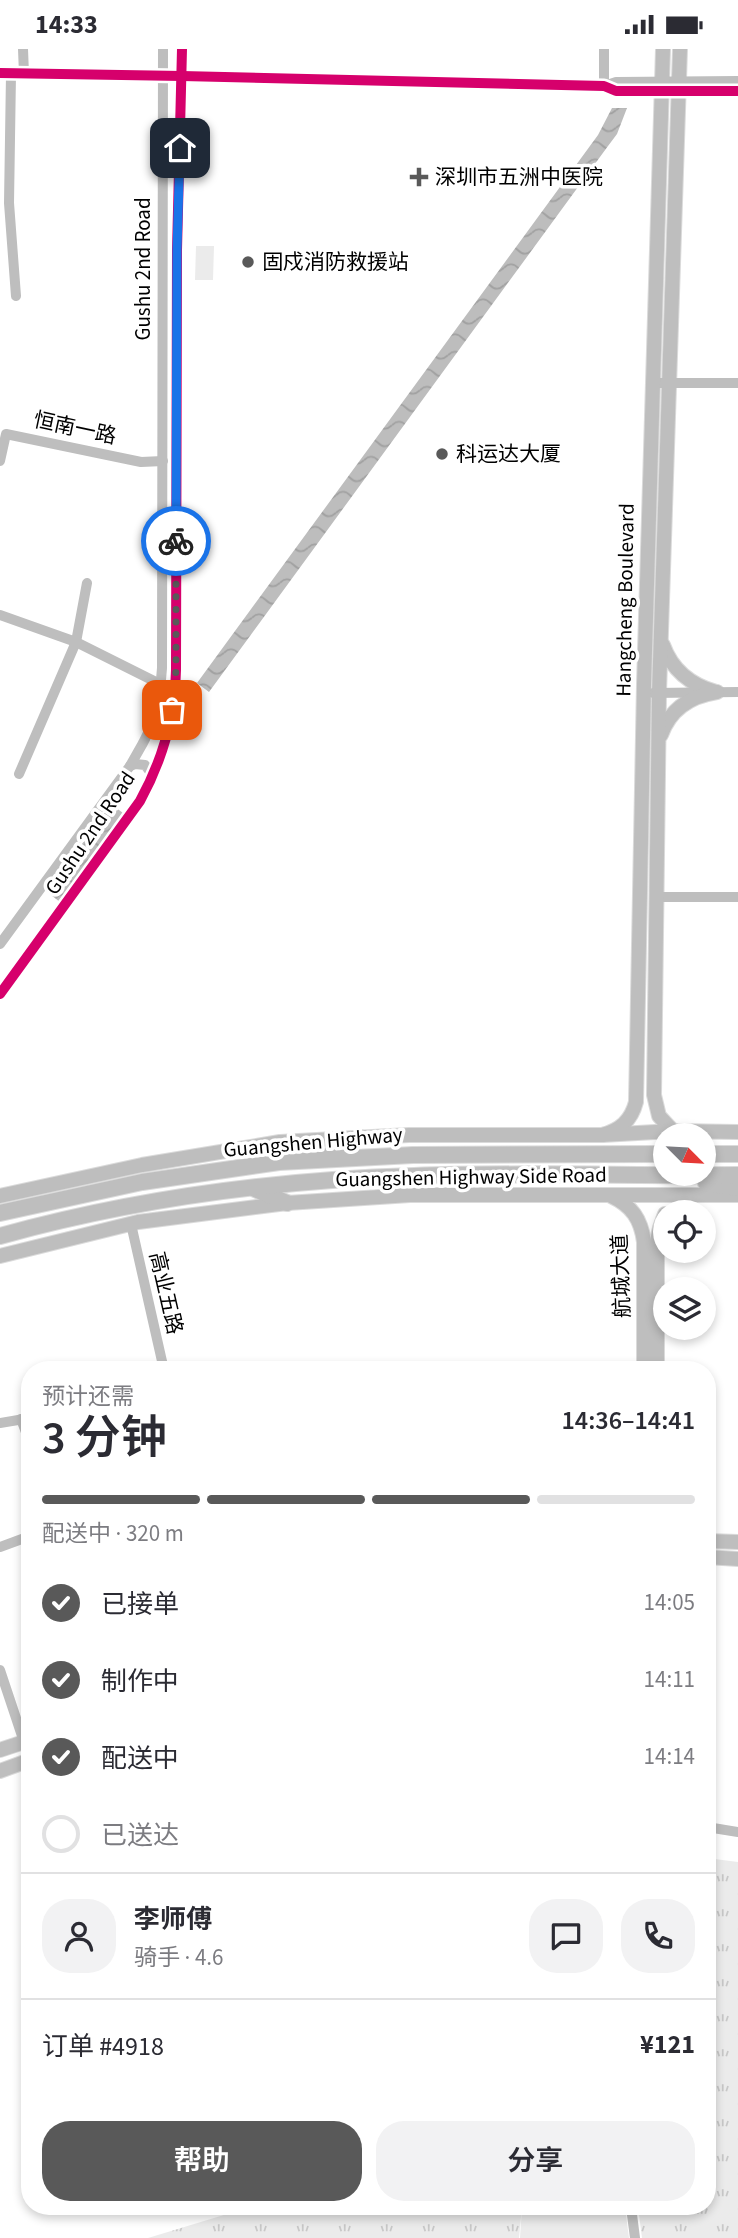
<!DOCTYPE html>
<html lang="zh">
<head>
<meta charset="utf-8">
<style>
	:root { --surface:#fff; --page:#f2f2f3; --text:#2b2b33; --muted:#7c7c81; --line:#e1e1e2; --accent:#595959 }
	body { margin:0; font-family:"Source Sans 3","Noto Sans SC",sans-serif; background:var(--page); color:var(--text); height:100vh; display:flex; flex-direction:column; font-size:26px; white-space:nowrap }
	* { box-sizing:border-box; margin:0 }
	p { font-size:23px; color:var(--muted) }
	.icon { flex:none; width:38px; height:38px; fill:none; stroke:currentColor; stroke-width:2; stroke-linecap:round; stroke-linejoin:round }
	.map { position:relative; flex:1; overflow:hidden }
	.drawer { position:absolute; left:21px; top:1312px; width:695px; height:854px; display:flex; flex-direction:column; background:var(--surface); border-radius:28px; box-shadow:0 4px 10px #0003 }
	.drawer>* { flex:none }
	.needle { width:46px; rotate:114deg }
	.tools { position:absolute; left:653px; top:1074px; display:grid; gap:14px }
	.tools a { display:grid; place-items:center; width:63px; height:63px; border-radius:50%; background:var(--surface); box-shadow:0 4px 10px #0003; font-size:35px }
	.pin { position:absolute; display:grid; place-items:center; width:60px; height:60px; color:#fff; margin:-30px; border-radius:14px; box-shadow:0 4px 10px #0006 }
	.courier { position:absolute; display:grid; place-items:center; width:70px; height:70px; margin:-35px; border:5px solid #1a73e8; border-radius:50%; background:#fff; color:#222; box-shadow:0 2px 9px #0007 }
	.headline em { font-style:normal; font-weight:600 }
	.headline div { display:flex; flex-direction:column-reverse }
	.headline { display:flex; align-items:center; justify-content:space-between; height:119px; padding:0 21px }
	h1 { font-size:46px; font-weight:600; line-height:52px }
	.bar { display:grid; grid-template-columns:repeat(4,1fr); gap:10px 7px; align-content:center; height:84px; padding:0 21px }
	.bar i { height:9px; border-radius:5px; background:var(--line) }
	.bar .on { background:var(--accent) }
	.bar p { grid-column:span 4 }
	.line { display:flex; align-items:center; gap:18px; padding:0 21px; border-top:2px solid var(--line) }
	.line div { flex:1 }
	.round { display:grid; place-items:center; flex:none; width:74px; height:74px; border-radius:28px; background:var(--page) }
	ol { padding:0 21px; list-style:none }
	li { display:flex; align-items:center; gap:21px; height:77px }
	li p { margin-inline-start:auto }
	li .icon { padding:7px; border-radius:50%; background:var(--accent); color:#fff; stroke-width:4 }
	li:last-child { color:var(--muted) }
	li i { width:38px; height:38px; border:4px solid var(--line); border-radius:50% }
	.primary-button { display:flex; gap:14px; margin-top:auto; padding:14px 21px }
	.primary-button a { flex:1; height:80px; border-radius:28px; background:var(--accent); color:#fff; font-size:28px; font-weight:600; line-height:80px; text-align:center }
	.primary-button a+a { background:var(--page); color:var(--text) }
	.status { display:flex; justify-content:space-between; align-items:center; height:49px; padding:0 35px; background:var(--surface); direction:ltr }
	.status svg { height:19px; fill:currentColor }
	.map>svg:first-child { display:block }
	.green { fill:#ebebeb }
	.park { fill:url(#park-tufts) }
	.water { fill:url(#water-waves) }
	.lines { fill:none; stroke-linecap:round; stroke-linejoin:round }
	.major-casing { stroke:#dbdbdb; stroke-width:16 }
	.highway-casing { stroke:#dbdbdb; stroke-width:18 }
	.minor { stroke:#bebebe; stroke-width:10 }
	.major { stroke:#bebebe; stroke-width:14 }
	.highway { stroke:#bebebe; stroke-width:16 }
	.cycleway-casing { stroke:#fff; stroke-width:15 }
	.cycleway { stroke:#d6006c; stroke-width:10 }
	.done { stroke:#595959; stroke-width:7; stroke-dasharray:0 12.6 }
	.route { stroke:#1a73e8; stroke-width:9 }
	.poi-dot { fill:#595959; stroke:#fff; stroke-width:2.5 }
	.labels { text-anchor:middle; stroke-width:7; stroke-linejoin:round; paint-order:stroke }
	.poi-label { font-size:21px; fill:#000; stroke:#fff; text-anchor:start }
	.street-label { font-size:21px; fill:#000; stroke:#fff }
</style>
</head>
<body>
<div class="status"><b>14:33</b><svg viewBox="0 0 49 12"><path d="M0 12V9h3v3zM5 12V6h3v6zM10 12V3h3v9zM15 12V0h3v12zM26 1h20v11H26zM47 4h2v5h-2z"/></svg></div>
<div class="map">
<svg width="738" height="2189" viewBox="0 0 738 2189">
	<defs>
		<pattern id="park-tufts" width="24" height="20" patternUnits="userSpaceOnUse" patternTransform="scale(1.75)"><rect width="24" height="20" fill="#ebebeb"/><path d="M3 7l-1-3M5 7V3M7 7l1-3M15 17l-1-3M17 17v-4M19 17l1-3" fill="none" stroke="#c8c8c8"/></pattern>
		<pattern id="water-waves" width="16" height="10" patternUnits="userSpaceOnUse" patternTransform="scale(1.75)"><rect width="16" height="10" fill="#bdbdbd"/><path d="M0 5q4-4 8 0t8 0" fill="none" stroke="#a1a1a1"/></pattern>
	</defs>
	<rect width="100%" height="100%" fill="#fff"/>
	<g class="green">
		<polygon points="196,197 214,197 213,231 195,231"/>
		<polygon points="522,2158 625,2158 629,2189 520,2189"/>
	</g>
	<g class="park">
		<polygon points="707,1809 738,1813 738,2189 642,2189 638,2158 707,2158"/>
		<polygon points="237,2158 522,2158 519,2189 148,2189 237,2162"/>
	</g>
	<g class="water">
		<polygon points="612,59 627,59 617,85 608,97 209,643 197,634 598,86"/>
		<polygon points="111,755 123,764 60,853 47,843"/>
	</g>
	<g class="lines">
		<defs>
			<g id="major">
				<path d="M663,596c9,25 28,40 53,47"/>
				<path d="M661,686c9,-26 30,-39 56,-43"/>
				<polyline points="673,1082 659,1067 654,1046 659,644 680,0"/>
				<path d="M602,1086c18,-5 29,-14 34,-33l8,-418 19,-635"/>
				<polyline points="0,1147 142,1116 280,1093 409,1086 602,1086 673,1082 738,1083"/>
				<path d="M611,1147c21,10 30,23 33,46v128"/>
				<polyline points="0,1207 138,1173 287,1154 410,1146 738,1146"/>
				<polyline points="657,1321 657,1192 660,1179 665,1165"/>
				<polyline points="707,1492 738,1493"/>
				<polyline points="707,1508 738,1510"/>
				<polyline points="0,1701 30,1691"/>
				<polyline points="0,1722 30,1711"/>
			</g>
			<g id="highway">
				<polyline points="704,1105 738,1105"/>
				<polyline points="325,1108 360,1089"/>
				<polyline points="706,1134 738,1139"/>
				<polyline points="255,1140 287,1154"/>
				<polyline points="0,1164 142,1133 279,1113 413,1106 665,1105"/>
				<path d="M0,1187c134,-37 275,-56 414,-60 108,-4 216,0 324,-1"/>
			</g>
		</defs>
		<use href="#major" class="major-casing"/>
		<use href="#highway" class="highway-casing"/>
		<g class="minor">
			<polyline points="23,0 24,25"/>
			<polyline points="604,0 604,37"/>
			<polyline points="0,24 182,27 604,37 616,42 738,42"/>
			<polyline points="11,25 9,154 16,247"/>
			<polyline points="604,37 616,33 738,32"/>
			<polyline points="652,334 738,334"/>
			<polyline points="0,412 6,385 141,413 163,412"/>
			<polyline points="0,566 76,593 166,638"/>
			<polyline points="653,644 738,643"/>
			<polyline points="130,717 135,715 145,716 151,724 151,731"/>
			<polyline points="19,725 76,593 87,534"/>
			<polyline points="656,848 738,848"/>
			<polyline points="0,895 130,717 143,694 153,674 159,654 162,619 163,0"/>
			<path d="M0,945l140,-193c22,-40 35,-85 36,-131l1,-420 5,-201"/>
			<polyline points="131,1175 164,1321"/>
			<polyline points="21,1370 30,1394"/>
			<polyline points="0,1374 30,1369"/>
			<polyline points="0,1498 30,1487"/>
			<polyline points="0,1621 24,1693"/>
			<polyline points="707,1778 738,1783"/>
			<polyline points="631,2158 635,2189"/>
		</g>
		<use href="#major" class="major"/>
		<use href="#highway" class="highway"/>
		<defs>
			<g id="cycleway">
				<polyline points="0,24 182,27 604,37 616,42 738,42"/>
				<path d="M0,945l140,-193c22,-40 35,-85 36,-131l1,-420 5,-201"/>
			</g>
		</defs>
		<use href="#cycleway" class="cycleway-casing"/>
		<use href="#cycleway" class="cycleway"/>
	</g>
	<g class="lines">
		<polyline class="done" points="172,661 176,621 176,492"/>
		<polyline class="route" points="176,492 177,201 180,99"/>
	</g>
	<g class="poi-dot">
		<path d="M415.5 117.5h7v7h7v7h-7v7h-7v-7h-7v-7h7z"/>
		<circle cx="248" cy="213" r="7"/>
		<circle cx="442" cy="405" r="7"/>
	</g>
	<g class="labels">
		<g class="poi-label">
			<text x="435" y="135">深圳市五洲中医院</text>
			<text x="262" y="220">固戍消防救援站</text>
			<text x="456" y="412">科运达大厦</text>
		</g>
		<g class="street-label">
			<text transform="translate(143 220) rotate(-90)" y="7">Gushu 2nd Road</text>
			<text transform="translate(75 379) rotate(12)" y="7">恒南一路</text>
			<text transform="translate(625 551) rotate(-89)" y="7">Hangcheng Boulevard</text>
			<text transform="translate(90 784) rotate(-56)" y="7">Gushu 2nd Road</text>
			<text transform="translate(313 1093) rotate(-5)" y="7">Guangshen Highway</text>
			<text transform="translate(471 1128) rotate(-1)" y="7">Guangshen Highway Side Road</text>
			<text transform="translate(621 1227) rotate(-92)" y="7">航城大道</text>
			<text transform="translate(166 1244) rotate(77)" y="7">高业五路</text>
		</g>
	</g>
</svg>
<div class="tools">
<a><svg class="needle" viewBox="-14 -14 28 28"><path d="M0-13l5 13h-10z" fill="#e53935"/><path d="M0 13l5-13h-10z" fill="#7c7c81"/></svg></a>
<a><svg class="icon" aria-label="locate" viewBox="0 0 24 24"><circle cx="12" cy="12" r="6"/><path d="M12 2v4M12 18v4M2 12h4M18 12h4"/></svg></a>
<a><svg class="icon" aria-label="layers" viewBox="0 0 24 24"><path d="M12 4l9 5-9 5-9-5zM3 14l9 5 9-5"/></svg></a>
</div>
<div class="pin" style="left:172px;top:661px;background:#ea580c"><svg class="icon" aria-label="bag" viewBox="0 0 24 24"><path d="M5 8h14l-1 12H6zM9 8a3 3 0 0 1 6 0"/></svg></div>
<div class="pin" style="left:180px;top:99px;background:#1f2937"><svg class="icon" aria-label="home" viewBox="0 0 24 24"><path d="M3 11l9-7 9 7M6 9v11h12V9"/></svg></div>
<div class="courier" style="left:176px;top:492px"><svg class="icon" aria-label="bike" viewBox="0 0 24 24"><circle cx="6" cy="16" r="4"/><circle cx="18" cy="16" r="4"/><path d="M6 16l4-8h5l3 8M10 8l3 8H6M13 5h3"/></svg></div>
<section class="drawer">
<div class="headline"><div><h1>3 分钟</h1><p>预计还需</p></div><em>14:36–14:41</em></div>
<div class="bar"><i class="on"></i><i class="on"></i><i class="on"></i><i></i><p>配送中 · 320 m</p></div>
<ol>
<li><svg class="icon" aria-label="check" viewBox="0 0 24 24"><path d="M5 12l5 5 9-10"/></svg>已接单<p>14:05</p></li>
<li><svg class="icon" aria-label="check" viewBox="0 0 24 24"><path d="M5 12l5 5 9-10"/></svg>制作中<p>14:11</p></li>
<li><svg class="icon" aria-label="check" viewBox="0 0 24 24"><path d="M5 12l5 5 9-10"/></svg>配送中<p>14:14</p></li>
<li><i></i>已送达</li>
</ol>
<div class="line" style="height:126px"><a class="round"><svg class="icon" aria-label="person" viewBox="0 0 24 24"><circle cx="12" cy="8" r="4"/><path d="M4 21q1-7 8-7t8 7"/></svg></a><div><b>李师傅</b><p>骑手 · 4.6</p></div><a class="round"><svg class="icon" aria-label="chat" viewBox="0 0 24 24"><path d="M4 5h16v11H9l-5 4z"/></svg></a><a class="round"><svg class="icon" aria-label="phone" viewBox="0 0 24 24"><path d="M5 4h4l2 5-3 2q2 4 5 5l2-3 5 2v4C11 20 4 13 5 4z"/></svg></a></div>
<div class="line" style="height:91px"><div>订单 #4918</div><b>¥121</b></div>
<div class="primary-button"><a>帮助</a><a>分享</a></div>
</section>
</div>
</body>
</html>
